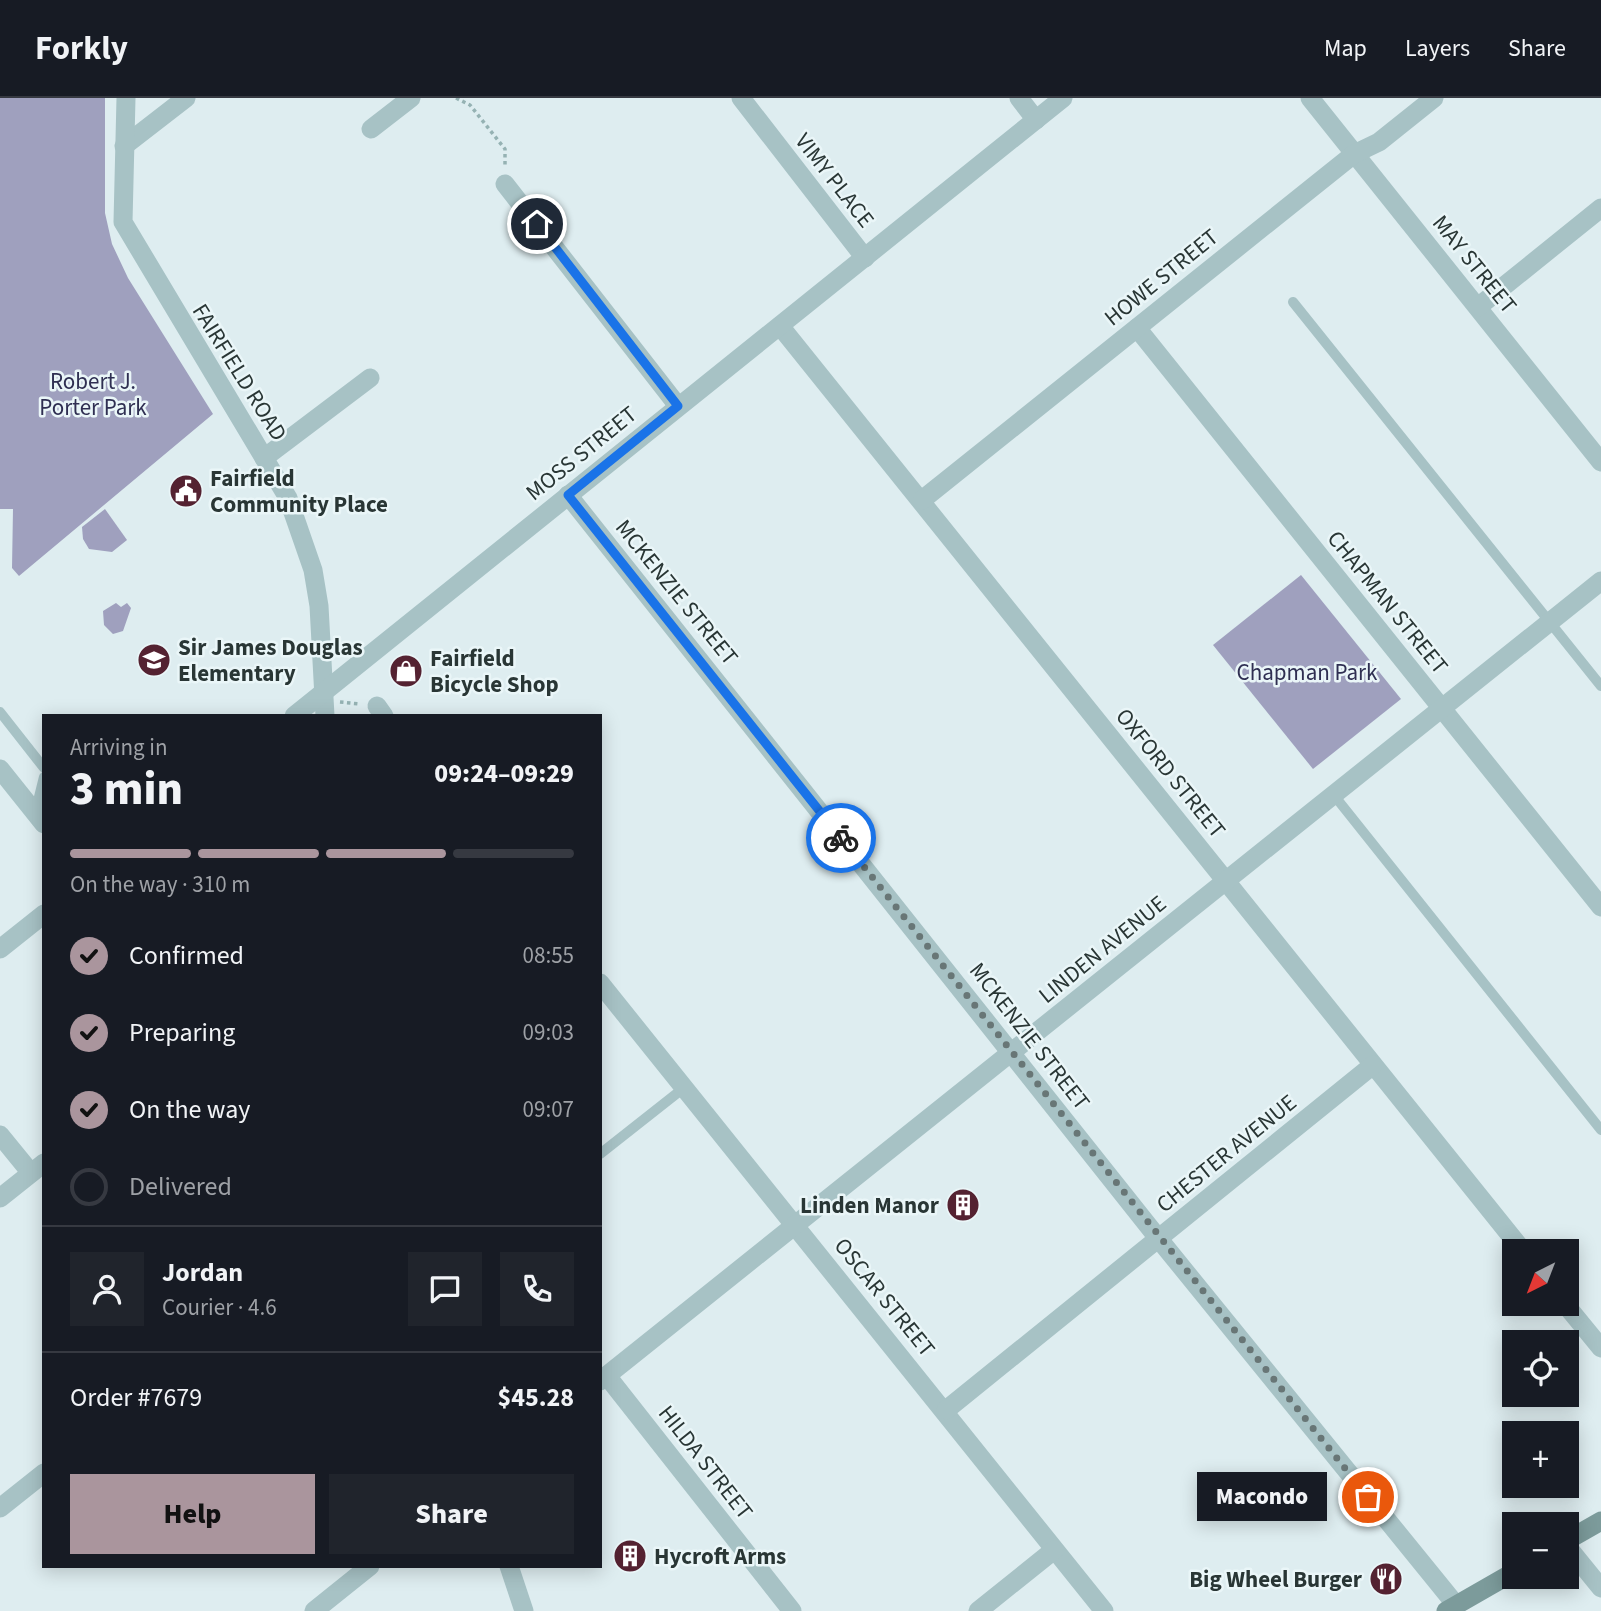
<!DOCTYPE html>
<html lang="en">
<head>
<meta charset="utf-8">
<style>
	:root { --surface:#171b24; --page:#20242c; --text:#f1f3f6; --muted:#9ea1a6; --line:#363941; --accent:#aa959d }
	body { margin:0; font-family:"Source Sans 3",sans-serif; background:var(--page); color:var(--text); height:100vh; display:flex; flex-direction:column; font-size:26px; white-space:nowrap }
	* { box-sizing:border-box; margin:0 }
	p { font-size:23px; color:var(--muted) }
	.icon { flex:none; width:38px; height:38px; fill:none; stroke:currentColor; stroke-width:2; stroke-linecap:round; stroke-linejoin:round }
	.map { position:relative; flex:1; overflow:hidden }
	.details { position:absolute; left:42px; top:616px; width:560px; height:854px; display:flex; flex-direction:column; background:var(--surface); border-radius:0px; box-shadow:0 4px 18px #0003 }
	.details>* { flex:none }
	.needle { width:46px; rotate:222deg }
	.buttons { position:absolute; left:1502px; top:1141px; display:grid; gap:14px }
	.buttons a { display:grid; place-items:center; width:77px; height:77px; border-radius:0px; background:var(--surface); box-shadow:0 4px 18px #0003; font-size:35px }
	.pin { position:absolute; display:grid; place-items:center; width:60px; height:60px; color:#fff; margin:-30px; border:4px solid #fff; border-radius:50%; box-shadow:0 2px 7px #0007 }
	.courier { position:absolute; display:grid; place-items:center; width:70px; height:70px; margin:-35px; border:5px solid #1a73e8; border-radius:50%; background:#fff; color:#222; box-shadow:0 2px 9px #0007 }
	.bubble { position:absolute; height:49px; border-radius:0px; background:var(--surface); box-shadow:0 4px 18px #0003; font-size:23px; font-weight:800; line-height:49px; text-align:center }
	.overview em { font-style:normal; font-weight:800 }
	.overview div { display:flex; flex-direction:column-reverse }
	.overview { display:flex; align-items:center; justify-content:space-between; height:119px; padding:0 28px }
	h1 { font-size:46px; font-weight:800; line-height:52px }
	.bar { display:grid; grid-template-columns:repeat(4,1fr); gap:10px 7px; align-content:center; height:84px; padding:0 28px }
	.bar i { height:9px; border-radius:5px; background:var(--line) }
	.bar .active { background:var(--accent) }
	.bar p { grid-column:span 4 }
	.line { display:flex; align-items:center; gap:18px; padding:0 28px; border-top:2px solid var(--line) }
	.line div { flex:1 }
	.round { display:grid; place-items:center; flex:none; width:74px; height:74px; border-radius:0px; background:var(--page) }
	ol { padding:0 28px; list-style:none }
	li { display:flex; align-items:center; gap:21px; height:77px }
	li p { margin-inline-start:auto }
	li .icon { padding:7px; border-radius:50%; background:var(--accent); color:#111; stroke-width:4 }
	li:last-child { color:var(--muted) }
	li i { width:38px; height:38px; border:4px solid var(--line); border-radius:50% }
	.primary-button { display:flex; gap:14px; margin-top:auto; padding:14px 28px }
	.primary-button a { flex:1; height:80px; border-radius:0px; background:var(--accent); color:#111; font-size:28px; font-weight:800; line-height:80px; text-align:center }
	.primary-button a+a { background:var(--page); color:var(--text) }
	header { display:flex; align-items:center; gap:42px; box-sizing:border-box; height:98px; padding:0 35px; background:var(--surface); border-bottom:2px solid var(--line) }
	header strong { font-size:33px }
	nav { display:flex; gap:38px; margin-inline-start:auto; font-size:24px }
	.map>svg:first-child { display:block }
	.park { fill:#9fa0be }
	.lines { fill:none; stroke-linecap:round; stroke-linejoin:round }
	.path { stroke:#95b2b3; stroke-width:3.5; stroke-dasharray:3.5 3.5; stroke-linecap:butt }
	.service { stroke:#a7c2c5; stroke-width:10 }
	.minor { stroke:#a7c2c5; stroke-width:19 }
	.tertiary { stroke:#a7c2c5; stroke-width:19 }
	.secondary { stroke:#7c9b9b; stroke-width:19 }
	.done { stroke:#687676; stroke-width:7; stroke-dasharray:0 12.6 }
	.route { stroke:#1a73e8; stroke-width:9 }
	.labels { text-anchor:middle; stroke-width:5; stroke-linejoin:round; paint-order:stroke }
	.street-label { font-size:23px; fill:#293635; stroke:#eaf6f8 }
	.park-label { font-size:23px; fill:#2f2f52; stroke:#eaf6f8 }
	.poi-label { font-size:23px; font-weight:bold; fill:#293635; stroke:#eaf6f8; text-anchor:start }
</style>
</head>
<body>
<header>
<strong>Forkly</strong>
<nav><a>Map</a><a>Layers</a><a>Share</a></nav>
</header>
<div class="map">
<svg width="1601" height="1513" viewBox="0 0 1601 1513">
	<rect width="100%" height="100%" fill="#deedf0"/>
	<g class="park">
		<polygon points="0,0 105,0 105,115 112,146 128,180 213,316 19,478 12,470 13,411 0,411"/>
		<polygon points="105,411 127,442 112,454 89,451 83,441 82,429"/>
		<polygon points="1301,477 1401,601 1313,671 1213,547"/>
		<polygon points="116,505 121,509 127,505 131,510 123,533 113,536 104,527 103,513"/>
	</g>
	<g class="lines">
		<g class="path">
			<polyline points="456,0 470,7 505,51 505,70"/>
			<polyline points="340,604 360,606"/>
		</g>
		<g class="service">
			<polyline points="1293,204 1601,588"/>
			<polyline points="0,614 44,670"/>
			<polyline points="1333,696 1601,1032"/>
			<polyline points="35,715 44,679"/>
			<polyline points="600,1056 685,989"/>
		</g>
		<g class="minor">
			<polyline points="741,0 865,160"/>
			<polyline points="1019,0 1036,22"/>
			<polyline points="1310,0 1601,364"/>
			<polyline points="371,31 411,0"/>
			<polyline points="124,48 186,0"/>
			<polyline points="505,86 678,308"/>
			<polyline points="1478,209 1601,110"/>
			<polyline points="780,228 1523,1153"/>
			<polyline points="1137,230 1601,809"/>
			<polyline points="264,360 370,280"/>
			<polyline points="568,397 1158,1140 1456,1507"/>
			<polyline points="922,402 1354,56 1379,44 1434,0"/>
			<polyline points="377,608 384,618"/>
			<polyline points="0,671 44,726"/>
			<polyline points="600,885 1104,1513"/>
			<polyline points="0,1037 31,1075"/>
			<polyline points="0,1100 44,1065"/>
			<polyline points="1565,1206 1601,1250"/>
			<polyline points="607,1278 792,1513"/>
			<polyline points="600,1283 1601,483"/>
			<polyline points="946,1312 1373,967"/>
			<polyline points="0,1410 44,1375"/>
			<polyline points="1566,1447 1601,1490"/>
			<polyline points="314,1513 370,1468"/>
			<polyline points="978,1513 1054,1452"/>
		</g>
		<g class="tertiary">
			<polyline points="126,0 123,124 288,400 313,472 319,508 325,618"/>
			<polyline points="294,618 1063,0"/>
			<polyline points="0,851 44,816"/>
			<polyline points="509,1468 524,1513"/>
		</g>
		<g class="secondary">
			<polyline points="1566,1443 1601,1423"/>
			<polyline points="1446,1513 1514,1474"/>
		</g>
	</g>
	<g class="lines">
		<polyline class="done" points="841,740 1368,1399"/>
		<polyline class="route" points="537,126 678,308 568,397 841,740"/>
	</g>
	<defs>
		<symbol id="civic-disc" viewBox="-11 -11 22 22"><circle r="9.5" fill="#542231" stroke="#eaf6f8"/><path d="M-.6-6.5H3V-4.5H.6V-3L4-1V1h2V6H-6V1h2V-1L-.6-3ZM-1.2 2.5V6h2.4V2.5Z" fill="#fff"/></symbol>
		<symbol id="school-disc" viewBox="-11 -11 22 22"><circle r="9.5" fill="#542231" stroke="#eaf6f8"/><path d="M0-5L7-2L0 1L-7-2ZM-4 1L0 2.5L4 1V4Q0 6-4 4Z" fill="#fff"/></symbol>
		<symbol id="shop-disc" viewBox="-11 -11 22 22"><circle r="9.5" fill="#542231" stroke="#eaf6f8"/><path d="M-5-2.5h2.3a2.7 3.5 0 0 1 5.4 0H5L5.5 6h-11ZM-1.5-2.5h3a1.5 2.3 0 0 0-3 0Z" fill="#fff"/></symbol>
		<symbol id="building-disc" viewBox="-11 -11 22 22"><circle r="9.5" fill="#542231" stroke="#eaf6f8"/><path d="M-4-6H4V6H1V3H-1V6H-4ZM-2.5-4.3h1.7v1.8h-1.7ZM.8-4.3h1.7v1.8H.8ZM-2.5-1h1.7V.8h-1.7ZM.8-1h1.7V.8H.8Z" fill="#fff"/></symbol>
		<symbol id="restaurant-disc" viewBox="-11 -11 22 22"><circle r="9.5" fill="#542231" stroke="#eaf6f8"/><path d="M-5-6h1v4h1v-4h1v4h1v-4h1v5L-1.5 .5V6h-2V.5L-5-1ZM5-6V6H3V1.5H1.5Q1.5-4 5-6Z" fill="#fff"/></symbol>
	</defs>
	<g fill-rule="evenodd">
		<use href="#civic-disc" x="167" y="374" width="38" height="38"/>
		<use href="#school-disc" x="135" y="543" width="38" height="38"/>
		<use href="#shop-disc" x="387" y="554" width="38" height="38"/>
		<use href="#building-disc" x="944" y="1088" width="38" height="38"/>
		<use href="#building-disc" x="611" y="1439" width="38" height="38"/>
		<use href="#restaurant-disc" x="1367" y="1462" width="38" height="38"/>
	</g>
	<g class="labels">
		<g class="street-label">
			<text transform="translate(835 82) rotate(52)" y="8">VIMY PLACE</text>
			<text transform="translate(1475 166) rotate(51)" y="8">MAY STREET</text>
			<text transform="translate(1161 179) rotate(-39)" y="8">HOWE STREET</text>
			<text transform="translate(240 274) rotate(58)" y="8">FAIRFIELD ROAD</text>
			<text transform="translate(581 355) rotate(-39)" y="8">MOSS STREET</text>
			<text transform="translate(677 494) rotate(51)" y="8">MCKENZIE STREET</text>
			<text transform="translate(1388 504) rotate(51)" y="8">CHAPMAN STREET</text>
			<text transform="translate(1171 675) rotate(51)" y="8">OXFORD STREET</text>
			<text transform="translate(1102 851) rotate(-39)" y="8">LINDEN AVENUE</text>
			<text transform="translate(1030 938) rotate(52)" y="8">MCKENZIE STREET</text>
			<text transform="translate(1226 1055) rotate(-39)" y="8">CHESTER AVENUE</text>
			<text transform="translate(885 1199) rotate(51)" y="8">OSCAR STREET</text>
			<text transform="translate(706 1364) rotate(52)" y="8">HILDA STREET</text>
		</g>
		<g class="park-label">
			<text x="93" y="291">Robert J.<tspan x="93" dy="26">Porter Park</tspan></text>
			<text x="1307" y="582">Chapman Park</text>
		</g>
		<g class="poi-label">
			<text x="210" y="388">Fairfield<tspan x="210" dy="26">Community Place</tspan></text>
			<text x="178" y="557">Sir James Douglas<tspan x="178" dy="26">Elementary</tspan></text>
			<text x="430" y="568">Fairfield<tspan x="430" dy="26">Bicycle Shop</tspan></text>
			<text x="939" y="1115" text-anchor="end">Linden Manor</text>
			<text x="654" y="1466">Hycroft Arms</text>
			<text x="1362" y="1489" text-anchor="end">Big Wheel Burger</text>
		</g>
	</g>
</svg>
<div class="buttons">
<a><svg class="needle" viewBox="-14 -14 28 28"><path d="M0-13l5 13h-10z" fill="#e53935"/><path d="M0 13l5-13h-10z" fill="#9ea1a6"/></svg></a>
<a><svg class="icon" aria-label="locate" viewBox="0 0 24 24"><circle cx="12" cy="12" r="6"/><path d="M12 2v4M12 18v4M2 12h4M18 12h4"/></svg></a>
<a>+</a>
<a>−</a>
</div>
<div class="pin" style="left:1368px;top:1399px;background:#ea580c"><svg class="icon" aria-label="bag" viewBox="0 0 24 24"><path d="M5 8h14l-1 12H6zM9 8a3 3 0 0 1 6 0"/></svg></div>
<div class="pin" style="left:537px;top:126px;background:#1f2937"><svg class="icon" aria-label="home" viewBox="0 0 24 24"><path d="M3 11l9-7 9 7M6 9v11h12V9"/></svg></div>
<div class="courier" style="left:841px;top:740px"><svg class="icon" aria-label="bike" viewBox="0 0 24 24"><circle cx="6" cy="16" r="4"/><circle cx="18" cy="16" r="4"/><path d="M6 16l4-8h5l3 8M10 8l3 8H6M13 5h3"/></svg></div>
<div class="bubble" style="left:1197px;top:1374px;width:130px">Macondo</div>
<section class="details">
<div class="overview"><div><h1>3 min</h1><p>Arriving in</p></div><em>09:24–09:29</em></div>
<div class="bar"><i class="active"></i><i class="active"></i><i class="active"></i><i></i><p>On the way · 310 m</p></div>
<ol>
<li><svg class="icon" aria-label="check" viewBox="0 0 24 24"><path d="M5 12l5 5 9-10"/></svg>Confirmed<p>08:55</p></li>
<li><svg class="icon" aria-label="check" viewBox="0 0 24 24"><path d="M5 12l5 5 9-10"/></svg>Preparing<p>09:03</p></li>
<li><svg class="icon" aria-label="check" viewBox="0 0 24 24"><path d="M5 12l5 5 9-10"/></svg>On the way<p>09:07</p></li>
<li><i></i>Delivered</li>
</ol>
<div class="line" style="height:126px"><a class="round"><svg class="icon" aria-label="person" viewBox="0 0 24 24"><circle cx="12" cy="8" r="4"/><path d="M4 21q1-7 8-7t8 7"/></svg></a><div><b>Jordan</b><p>Courier · 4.6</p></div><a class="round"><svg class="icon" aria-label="chat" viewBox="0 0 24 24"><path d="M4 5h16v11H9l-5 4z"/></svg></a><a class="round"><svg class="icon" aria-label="phone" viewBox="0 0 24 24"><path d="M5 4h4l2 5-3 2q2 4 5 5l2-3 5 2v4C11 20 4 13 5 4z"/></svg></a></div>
<div class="line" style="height:91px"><div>Order #7679</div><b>$45.28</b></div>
<div class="primary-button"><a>Help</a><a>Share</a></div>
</section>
</div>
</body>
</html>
